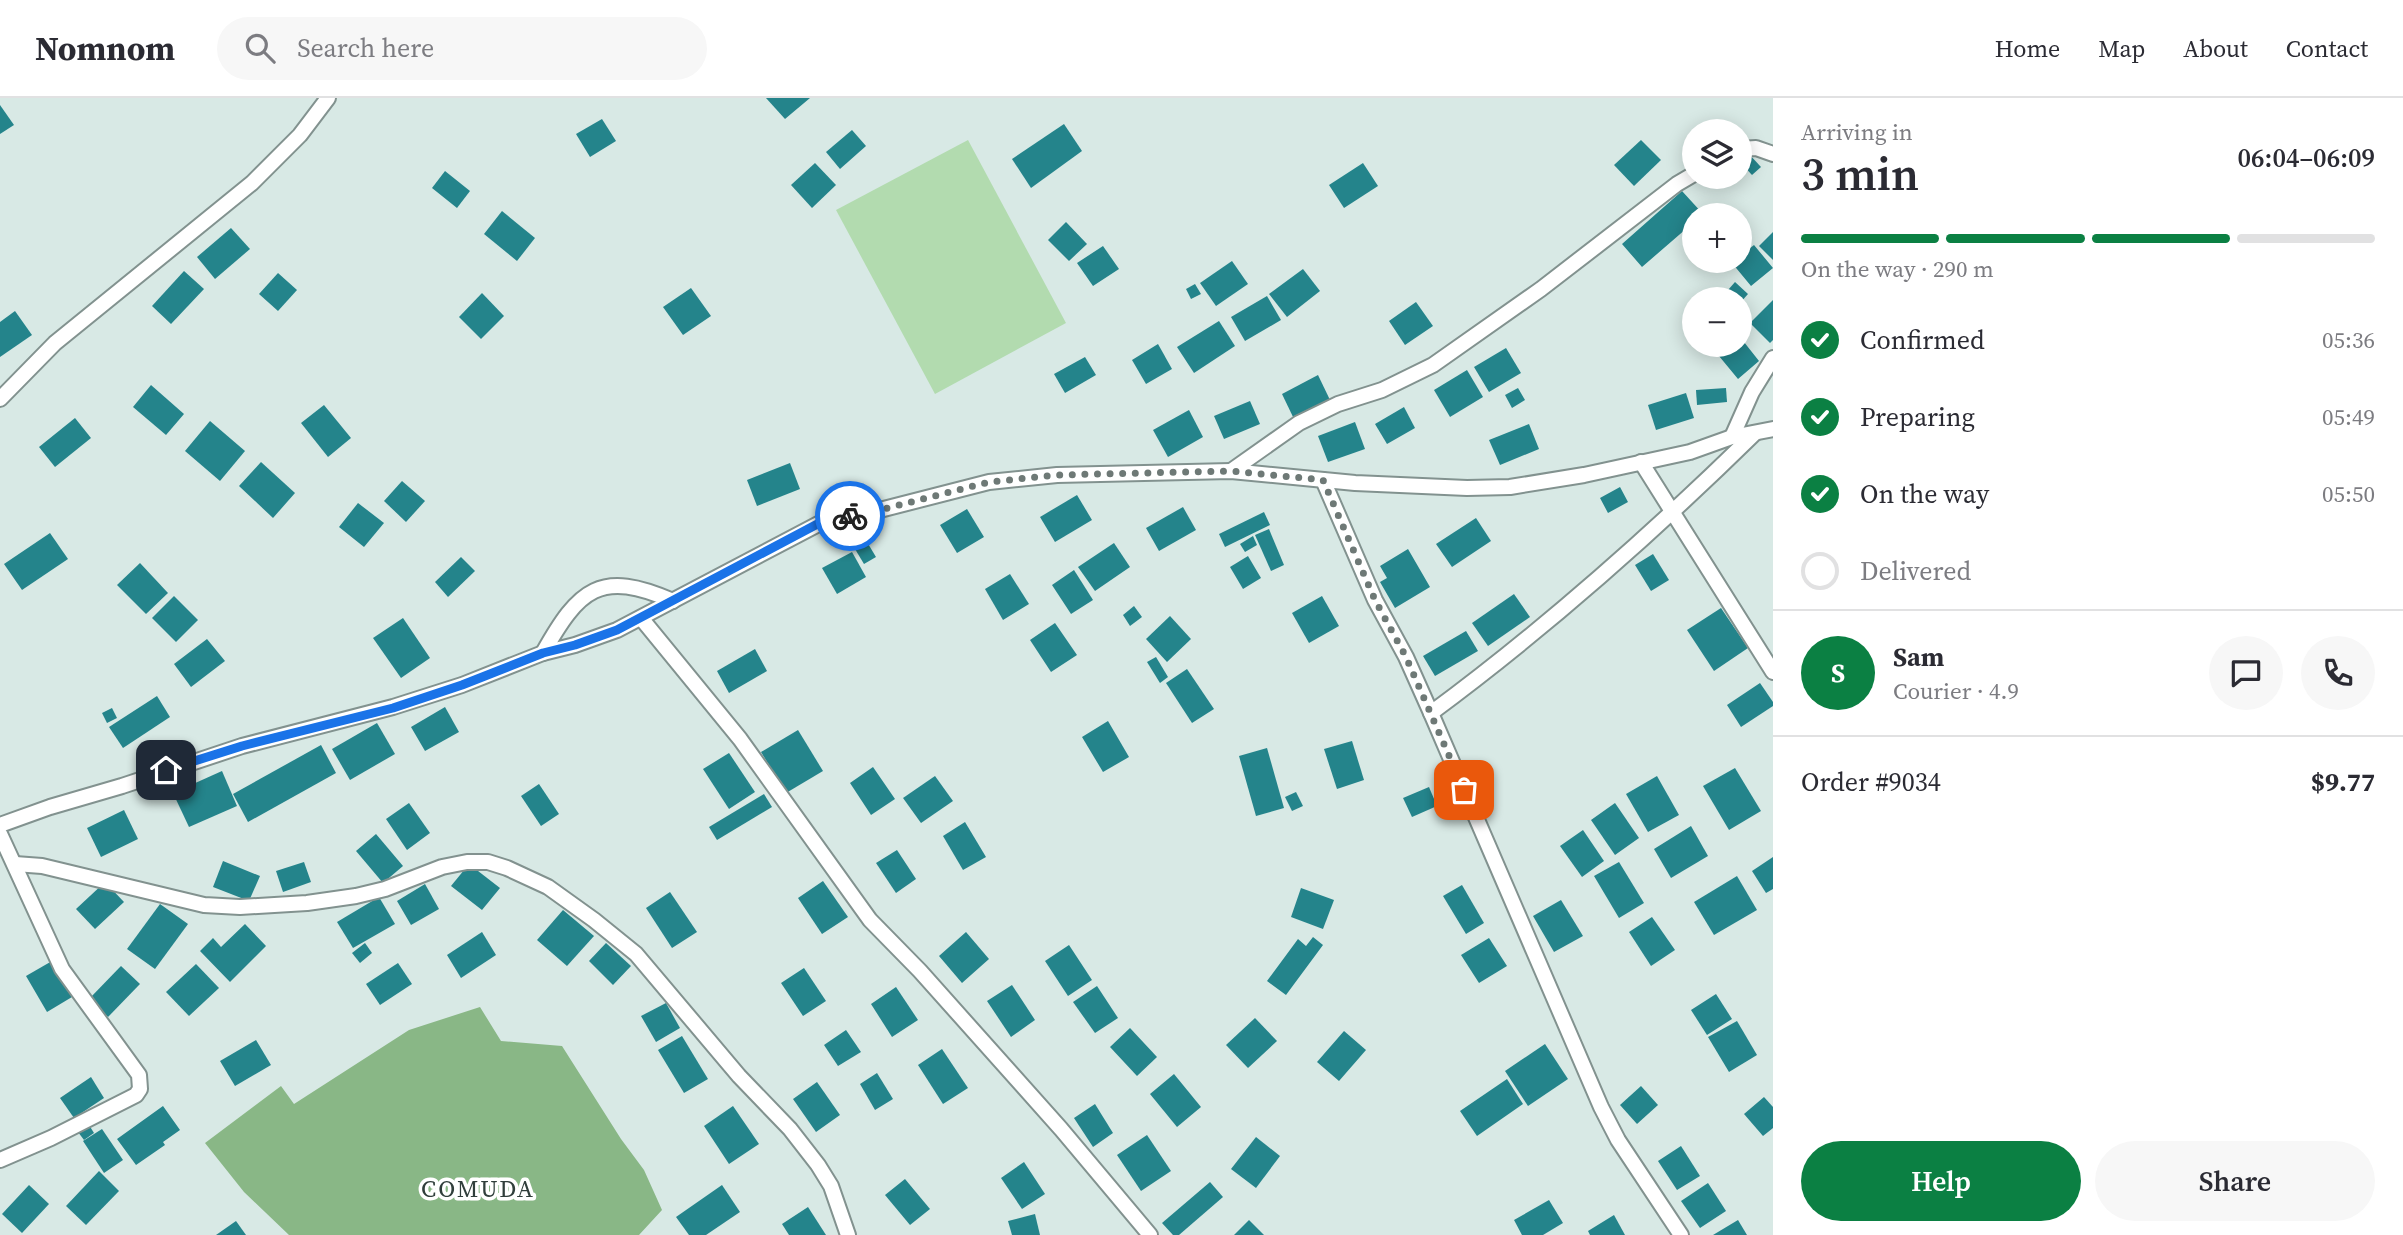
<!DOCTYPE html>
<html lang="en">
<head>
<meta charset="utf-8">
<style>
	:root { --surface:#fff; --page:#f7f7f7; --text:#2b2b33; --muted:#7c7c81; --line:#e1e1e2; --accent:#0b8043 }
	body { margin:0; font-family:"Source Serif 4",serif; background:var(--page); color:var(--text); height:100vh; display:flex; flex-direction:column; font-size:26px; white-space:nowrap }
	* { box-sizing:border-box; margin:0 }
	p { font-size:23px; color:var(--muted) }
	.icon { flex:none; width:38px; height:38px; fill:none; stroke:currentColor; stroke-width:2; stroke-linecap:round; stroke-linejoin:round }
	.map { position:relative; flex:1; overflow:hidden }
	.details { display:flex; flex-direction:column; background:var(--surface); width:630px }
	.details>* { flex:none }
	.controls { position:absolute; left:1682px; top:21px; display:grid; gap:14px }
	.controls a { display:grid; place-items:center; width:70px; height:70px; border-radius:50%; background:var(--surface); box-shadow:0 4px 18px #0003; font-size:35px }
	.pin { position:absolute; display:grid; place-items:center; width:60px; height:60px; color:#fff; margin:-30px; border-radius:14px; box-shadow:0 4px 10px #0006 }
	.courier { position:absolute; display:grid; place-items:center; width:70px; height:70px; margin:-35px; border:5px solid #1a73e8; border-radius:50%; background:#fff; color:#222; box-shadow:0 2px 9px #0007 }
	.summary em { font-style:normal; font-weight:600 }
	.summary div { display:flex; flex-direction:column-reverse }
	.summary { display:flex; align-items:center; justify-content:space-between; height:119px; padding:0 28px }
	h1 { font-size:46px; font-weight:600; line-height:52px }
	.bar { display:grid; grid-template-columns:repeat(4,1fr); gap:10px 7px; align-content:center; height:84px; padding:0 28px }
	.bar i { height:9px; border-radius:5px; background:var(--line) }
	.bar .on { background:var(--accent) }
	.bar p { grid-column:span 4 }
	.line { display:flex; align-items:center; gap:18px; padding:0 28px; border-top:2px solid var(--line) }
	.line div { flex:1 }
	.round { display:grid; place-items:center; flex:none; width:74px; height:74px; border-radius:37px; background:var(--page) }
	ol { padding:0 28px; list-style:none }
	li { display:flex; align-items:center; gap:21px; height:77px }
	li p { margin-inline-start:auto }
	li .icon { padding:7px; border-radius:50%; background:var(--accent); color:#fff; stroke-width:4 }
	li:last-child { color:var(--muted) }
	li i { width:38px; height:38px; border:4px solid var(--line); border-radius:50% }
	.action { display:flex; gap:14px; margin-top:auto; padding:14px 28px }
	.action a { flex:1; height:80px; border-radius:42px; background:var(--accent); color:#fff; font-size:28px; font-weight:600; line-height:80px; text-align:center }
	.action a+a { background:var(--page); color:var(--text) }
	header { display:flex; align-items:center; gap:42px; box-sizing:border-box; height:98px; padding:0 35px; background:var(--surface); border-bottom:2px solid var(--line) }
	header strong { font-size:33px }
	nav { display:flex; gap:38px; margin-inline-start:auto; font-size:24px }
	.search { width:490px; height:63px; background:var(--page); display:flex; align-items:center; gap:18px; box-sizing:border-box; padding:0 24px; border-radius:38px; color:var(--muted); font-size:26px }
	main { display:flex; flex:1; min-height:0 }
	.map>svg:first-child { display:block }
	.green { fill:#b2dbaf }
	.forest { fill:#89b786 }
	.building { fill:#24848b }
	.lines { fill:none; stroke-linecap:round; stroke-linejoin:round }
	.minor-casing { stroke:#82928f; stroke-width:18 }
	.minor { stroke:#fff; stroke-width:14 }
	.done { stroke:#6e7976; stroke-width:7; stroke-dasharray:0 12.6 }
	.route { stroke:#1a73e8; stroke-width:9 }
	.labels { text-anchor:middle; stroke-width:7; stroke-linejoin:round; paint-order:stroke }
	.neighbourhood-label { font-size:24px; letter-spacing:2px; fill:#303e3b; stroke:#fff }
</style>
</head>
<body>
<header>
<strong>Nomnom</strong>
<div class="search"><svg class="icon" aria-label="search" viewBox="0 0 24 24"><circle cx="10" cy="10" r="6"/><path d="M15 15l6 6"/></svg>Search here</div>
<nav><a>Home</a><a>Map</a><a>About</a><a>Contact</a></nav>
</header>
<main>
<div class="map">
<svg width="1773" height="1137" viewBox="0 0 1773 1137">
	<rect width="100%" height="100%" fill="#d8e9e5"/>
	<polygon class="green" points="968,42 1066,225 935,296 836,112"/>
	<polygon class="forest" points="480,909 501,943 562,948 621,1041 644,1072 662,1112 639,1137 289,1137 244,1094 205,1045 281,988 294,1006 409,932"/>
	<g class="building">
		<polygon points="766,0 810,0 785,21"/>
		<polygon points="0,7 14,27 0,36"/>
		<polygon points="602,21 616,43 590,59 576,36"/>
		<polygon points="1064,26 1082,53 1031,90 1012,61"/>
		<polygon points="852,32 866,48 840,71 826,54"/>
		<polygon points="1641,42 1661,62 1634,88 1614,67"/>
		<polygon points="1748,55 1761,69 1752,77 1740,64"/>
		<polygon points="815,65 836,87 812,110 791,87"/>
		<polygon points="1363,65 1378,88 1344,110 1329,87"/>
		<polygon points="445,73 470,93 457,110 432,90"/>
		<polygon points="1682,93 1703,116 1694,117 1694,124 1642,169 1622,146"/>
		<polygon points="502,113 535,140 517,163 484,136"/>
		<polygon points="1066,124 1087,146 1069,163 1048,142"/>
		<polygon points="231,130 250,151 215,181 197,159"/>
		<polygon points="1773,134 1773,162 1759,148"/>
		<polygon points="1754,147 1773,170 1751,188 1732,165 1740,163 1740,158"/>
		<polygon points="1103,148 1119,171 1093,188 1077,165"/>
		<polygon points="1232,163 1248,186 1216,208 1200,185"/>
		<polygon points="1303,171 1320,193 1287,219 1269,196"/>
		<polygon points="184,173 204,191 171,226 152,208"/>
		<polygon points="278,175 297,192 278,213 259,196"/>
		<polygon points="1735,184 1748,196 1740,205 1740,201 1728,192"/>
		<polygon points="1195,186 1201,196 1191,201 1186,191"/>
		<polygon points="691,190 711,218 683,237 663,209"/>
		<polygon points="482,195 504,218 481,241 459,219"/>
		<polygon points="1267,198 1281,222 1245,243 1231,219"/>
		<polygon points="1773,202 1773,242 1770,245 1750,225"/>
		<polygon points="1416,204 1433,228 1405,247 1389,223"/>
		<polygon points="15,213 32,237 0,259 0,224"/>
		<polygon points="1219,223 1235,248 1194,275 1177,249"/>
		<polygon points="1740,239 1759,263 1738,281 1719,258 1733,247 1740,247"/>
		<polygon points="1158,246 1172,271 1146,286 1132,262"/>
		<polygon points="1506,250 1521,275 1489,294 1474,269"/>
		<polygon points="1085,259 1096,277 1065,295 1054,276"/>
		<polygon points="1467,272 1483,299 1450,319 1434,292"/>
		<polygon points="1318,277 1330,302 1294,321 1282,296"/>
		<polygon points="151,287 184,316 166,337 133,309"/>
		<polygon points="1518,290 1525,302 1512,310 1505,297"/>
		<polygon points="1726,290 1727,304 1697,307 1696,292"/>
		<polygon points="1686,295 1694,320 1656,332 1648,307"/>
		<polygon points="1250,303 1260,326 1224,341 1214,318"/>
		<polygon points="324,307 351,340 328,359 301,325"/>
		<polygon points="1404,309 1415,330 1387,346 1375,326"/>
		<polygon points="1189,312 1203,339 1168,359 1153,332"/>
		<polygon points="75,320 91,340 55,369 39,349"/>
		<polygon points="210,323 245,353 220,383 185,353"/>
		<polygon points="1355,324 1365,351 1328,364 1318,338"/>
		<polygon points="1529,326 1539,351 1500,367 1489,342"/>
		<polygon points="261,364 295,395 273,420 239,388"/>
		<polygon points="790,365 800,391 757,408 747,382"/>
		<polygon points="402,383 425,403 406,424 384,403"/>
		<polygon points="1620,389 1628,404 1608,415 1600,400"/>
		<polygon points="1077,397 1092,422 1055,444 1040,419"/>
		<polygon points="358,405 384,425 364,449 339,429"/>
		<polygon points="1183,409 1196,432 1159,453 1146,430"/>
		<polygon points="967,411 984,439 957,455 940,427"/>
		<polygon points="1264,414 1270,427 1225,449 1219,436"/>
		<polygon points="1476,420 1491,443 1452,469 1436,446"/>
		<polygon points="1269,431 1284,467 1271,473 1255,437"/>
		<polygon points="50,435 68,461 22,492 4,466"/>
		<polygon points="1253,438 1257,447 1245,454 1240,446"/>
		<polygon points="867,444 876,459 864,466 855,451"/>
		<polygon points="1114,445 1130,469 1095,493 1078,469"/>
		<polygon points="1408,451 1430,489 1395,510 1380,484 1387,480 1380,468"/>
		<polygon points="852,454 866,479 837,496 822,470"/>
		<polygon points="1653,456 1669,482 1651,493 1635,467"/>
		<polygon points="1248,458 1261,480 1243,491 1230,469"/>
		<polygon points="461,459 475,473 448,499 435,484"/>
		<polygon points="140,465 168,495 146,516 117,487"/>
		<polygon points="1074,472 1093,502 1071,516 1052,487"/>
		<polygon points="1010,476 1029,506 1003,522 985,491"/>
		<polygon points="1514,496 1530,519 1488,548 1472,525"/>
		<polygon points="174,498 198,522 176,544 152,520"/>
		<polygon points="1322,498 1339,528 1309,545 1292,515"/>
		<polygon points="1134,508 1142,519 1130,528 1123,517"/>
		<polygon points="1721,510 1748,550 1714,573 1687,532"/>
		<polygon points="1170,518 1191,541 1167,564 1146,541"/>
		<polygon points="403,520 430,560 401,580 373,540"/>
		<polygon points="1055,525 1077,557 1051,574 1030,542"/>
		<polygon points="1466,533 1478,553 1435,578 1423,558"/>
		<polygon points="207,541 225,563 191,589 174,566"/>
		<polygon points="755,551 767,573 729,595 717,573"/>
		<polygon points="1156,559 1168,579 1160,585 1147,564"/>
		<polygon points="1187,571 1214,611 1192,625 1166,585"/>
		<polygon points="1760,585 1773,604 1773,608 1741,629 1727,607"/>
		<polygon points="157,598 170,619 123,650 109,629"/>
		<polygon points="445,609 459,634 425,653 411,629"/>
		<polygon points="112,610 117,620 107,625 102,615"/>
		<polygon points="1108,623 1129,659 1103,674 1082,639"/>
		<polygon points="377,625 395,656 350,682 332,651"/>
		<polygon points="798,632 823,673 786,695 761,654"/>
		<polygon points="1352,643 1364,682 1337,691 1324,651"/>
		<polygon points="321,647 336,675 248,724 233,696"/>
		<polygon points="1267,650 1284,710 1256,718 1239,658"/>
		<polygon points="729,655 755,694 729,711 703,671"/>
		<polygon points="873,669 895,701 871,717 850,685"/>
		<polygon points="1735,670 1761,713 1729,732 1703,688"/>
		<polygon points="222,673 237,708 189,729 173,695"/>
		<polygon points="935,678 953,703 921,725 903,700"/>
		<polygon points="1657,678 1679,717 1648,734 1626,696"/>
		<polygon points="539,686 559,716 541,728 521,698"/>
		<polygon points="1429,689 1437,708 1412,719 1403,700"/>
		<polygon points="1296,694 1303,708 1292,713 1285,699"/>
		<polygon points="764,696 772,709 717,742 709,729"/>
		<polygon points="409,705 430,735 407,752 386,721"/>
		<polygon points="1615,705 1639,740 1615,757 1591,722"/>
		<polygon points="124,712 138,741 101,759 87,730"/>
		<polygon points="965,724 986,759 963,772 943,738"/>
		<polygon points="1691,728 1708,758 1671,780 1654,751"/>
		<polygon points="1583,732 1604,763 1582,779 1560,748"/>
		<polygon points="376,736 403,768 383,785 356,753"/>
		<polygon points="897,752 916,781 896,795 876,765"/>
		<polygon points="1773,759 1773,791 1766,795 1752,773"/>
		<polygon points="223,763 260,778 249,803 213,789"/>
		<polygon points="304,764 311,784 283,794 276,773"/>
		<polygon points="1619,764 1644,805 1619,820 1594,778"/>
		<polygon points="469,766 500,790 482,812 451,788"/>
		<polygon points="1737,778 1757,812 1714,837 1694,804"/>
		<polygon points="823,783 848,819 822,836 798,800"/>
		<polygon points="105,784 124,804 95,831 76,811"/>
		<polygon points="425,786 439,811 411,827 397,803"/>
		<polygon points="1462,787 1484,825 1466,836 1443,798"/>
		<polygon points="1301,790 1334,802 1323,831 1291,819"/>
		<polygon points="670,794 697,834 672,850 646,810"/>
		<polygon points="379,799 395,826 353,850 337,824"/>
		<polygon points="1561,802 1583,838 1554,854 1533,818"/>
		<polygon points="160,806 188,826 155,871 127,851"/>
		<polygon points="563,812 594,838 567,868 537,842"/>
		<polygon points="1652,819 1675,852 1651,868 1629,834"/>
		<polygon points="245,826 266,848 230,884 200,853 213,840 221,849"/>
		<polygon points="482,834 496,857 461,880 447,857"/>
		<polygon points="966,834 989,861 962,885 939,858"/>
		<polygon points="1313,839 1323,847 1286,897 1267,883 1298,841 1306,848"/>
		<polygon points="1489,840 1507,868 1479,885 1461,857"/>
		<polygon points="365,845 372,855 360,865 352,855"/>
		<polygon points="606,845 631,868 613,887 589,863"/>
		<polygon points="1069,847 1092,882 1068,898 1045,863"/>
		<polygon points="52,863 72,899 47,914 26,878"/>
		<polygon points="398,865 412,886 380,907 366,886"/>
		<polygon points="196,866 219,890 189,918 166,894"/>
		<polygon points="121,868 140,886 108,919 89,901"/>
		<polygon points="804,870 826,903 803,918 781,885"/>
		<polygon points="1012,887 1035,922 1011,939 987,903"/>
		<polygon points="1097,888 1118,920 1095,935 1073,904"/>
		<polygon points="896,889 918,922 892,939 871,906"/>
		<polygon points="1716,896 1732,921 1707,937 1691,912"/>
		<polygon points="666,905 680,930 656,944 641,918"/>
		<polygon points="1255,920 1277,943 1248,970 1226,947"/>
		<polygon points="1737,923 1757,957 1729,974 1708,939"/>
		<polygon points="1130,930 1157,959 1137,978 1110,949"/>
		<polygon points="846,932 861,954 838,968 824,947"/>
		<polygon points="1344,933 1366,952 1339,983 1317,964"/>
		<polygon points="682,938 708,981 684,995 658,952"/>
		<polygon points="256,942 271,967 235,988 220,963"/>
		<polygon points="1545,946 1568,981 1528,1008 1505,973"/>
		<polygon points="942,951 968,990 943,1006 918,967"/>
		<polygon points="877,975 893,1001 875,1012 860,986"/>
		<polygon points="1174,976 1201,1009 1177,1029 1150,996"/>
		<polygon points="91,979 104,1000 74,1020 60,1000"/>
		<polygon points="1507,981 1523,1006 1477,1038 1460,1013"/>
		<polygon points="817,984 840,1017 816,1034 793,1001"/>
		<polygon points="1641,988 1658,1007 1637,1026 1620,1007"/>
		<polygon points="1764,999 1773,1009 1773,1030 1763,1038 1744,1016"/>
		<polygon points="1095,1006 1113,1035 1093,1049 1074,1020"/>
		<polygon points="163,1008 180,1032 163,1044 165,1047 136,1067 117,1041"/>
		<polygon points="733,1008 759,1046 729,1066 704,1028"/>
		<polygon points="89,1027 94,1035 84,1042 78,1034"/>
		<polygon points="102,1031 123,1062 104,1075 83,1043"/>
		<polygon points="1147,1037 1171,1073 1141,1093 1117,1057"/>
		<polygon points="1256,1039 1280,1058 1256,1090 1231,1071"/>
		<polygon points="1681,1048 1700,1078 1677,1092 1658,1063"/>
		<polygon points="1024,1064 1045,1096 1022,1111 1001,1080"/>
		<polygon points="99,1073 119,1093 86,1127 66,1108"/>
		<polygon points="905,1081 930,1111 910,1127 885,1097"/>
		<polygon points="1210,1084 1223,1099 1179,1137 1173,1137 1162,1125"/>
		<polygon points="1708,1085 1726,1113 1700,1130 1681,1103"/>
		<polygon points="29,1087 49,1106 22,1135 2,1116"/>
		<polygon points="722,1087 740,1114 706,1137 689,1137 676,1119"/>
		<polygon points="1549,1102 1563,1125 1543,1137 1522,1137 1514,1122"/>
		<polygon points="808,1109 826,1137 789,1137 782,1126"/>
		<polygon points="1035,1116 1040,1137 1012,1137 1008,1123"/>
		<polygon points="1614,1117 1625,1137 1590,1137 1588,1133"/>
		<polygon points="1249,1122 1264,1137 1234,1137"/>
		<polygon points="1738,1122 1747,1137 1713,1137"/>
		<polygon points="236,1123 246,1137 216,1137"/>
	</g>
	<g class="lines">
		<defs>
			<g id="minor">
				<polyline points="1740,51 1756,50 1773,56"/>
				<polyline points="0,301 55,245 252,85 300,37 328,0"/>
				<polyline points="1732,339 1752,294 1773,260"/>
				<polyline points="1641,364 1773,574"/>
				<polyline points="1231,373 1299,325 1338,306 1382,292 1433,267 1541,191 1677,86 1694,76"/>
				<polyline points="1323,382 1375,502 1406,559 1431,615 1601,1009 1618,1042 1681,1137"/>
				<polyline points="641,520 740,641 870,822 920,873 1061,1031 1150,1137"/>
				<path d="M543,555c36,-64 57,-84 130,-52"/>
				<path d="M1431,615c115,-85 222,-180 324,-280"/>
				<polyline points="0,727 50,709 122,688 242,648 393,609 462,587 543,555 575,547 617,532 826,422 868,415 989,384 1057,377 1231,373 1355,385 1467,390 1510,389 1584,377 1690,354 1732,339 1773,331"/>
				<polyline points="0,736 62,871 139,977 140,991 136,997 51,1040 0,1062"/>
				<polyline points="15,766 42,768 204,807 240,809 307,805 356,798 385,791 442,769 467,764 488,764 507,770 548,789 594,822 636,856 739,978 790,1031 818,1067 831,1088 848,1137"/>
			</g>
		</defs>
		<use href="#minor" class="minor-casing"/>
		<use href="#minor" class="minor"/>
	</g>
	<g class="lines">
		<polyline class="done" points="850,418 868,415 989,384 1057,377 1231,373 1323,382 1375,502 1406,559 1464,692"/>
		<polyline class="route" points="166,672 242,648 393,610 462,587 543,555 575,547 617,532 825,422 850,418"/>
	</g>
	<g class="labels">
		<g class="neighbourhood-label">
			<text x="478" y="1099">COMUDA</text>
		</g>
	</g>
</svg>
<div class="controls">
<a><svg class="icon" aria-label="layers" viewBox="0 0 24 24"><path d="M12 4l9 5-9 5-9-5zM3 14l9 5 9-5"/></svg></a>
<a>+</a>
<a>−</a>
</div>
<div class="pin" style="left:1464px;top:692px;background:#ea580c"><svg class="icon" aria-label="bag" viewBox="0 0 24 24"><path d="M5 8h14l-1 12H6zM9 8a3 3 0 0 1 6 0"/></svg></div>
<div class="pin" style="left:166px;top:672px;background:#1f2937"><svg class="icon" aria-label="home" viewBox="0 0 24 24"><path d="M3 11l9-7 9 7M6 9v11h12V9"/></svg></div>
<div class="courier" style="left:850px;top:418px"><svg class="icon" aria-label="bike" viewBox="0 0 24 24"><circle cx="6" cy="16" r="4"/><circle cx="18" cy="16" r="4"/><path d="M6 16l4-8h5l3 8M10 8l3 8H6M13 5h3"/></svg></div>
</div>
<section class="details">
<div class="summary"><div><h1>3 min</h1><p>Arriving in</p></div><em>06:04–06:09</em></div>
<div class="bar"><i class="on"></i><i class="on"></i><i class="on"></i><i></i><p>On the way · 290 m</p></div>
<ol>
<li><svg class="icon" aria-label="check" viewBox="0 0 24 24"><path d="M5 12l5 5 9-10"/></svg>Confirmed<p>05:36</p></li>
<li><svg class="icon" aria-label="check" viewBox="0 0 24 24"><path d="M5 12l5 5 9-10"/></svg>Preparing<p>05:49</p></li>
<li><svg class="icon" aria-label="check" viewBox="0 0 24 24"><path d="M5 12l5 5 9-10"/></svg>On the way<p>05:50</p></li>
<li><i></i>Delivered</li>
</ol>
<div class="line" style="height:126px"><b class="round" style="background:var(--accent);color:#fff">S</b><div><b>Sam</b><p>Courier · 4.9</p></div><a class="round"><svg class="icon" aria-label="chat" viewBox="0 0 24 24"><path d="M4 5h16v11H9l-5 4z"/></svg></a><a class="round"><svg class="icon" aria-label="phone" viewBox="0 0 24 24"><path d="M5 4h4l2 5-3 2q2 4 5 5l2-3 5 2v4C11 20 4 13 5 4z"/></svg></a></div>
<div class="line" style="height:91px"><div>Order #9034</div><b>$9.77</b></div>
<div class="action"><a>Help</a><a>Share</a></div>
</section>
</main>
</body>
</html>
